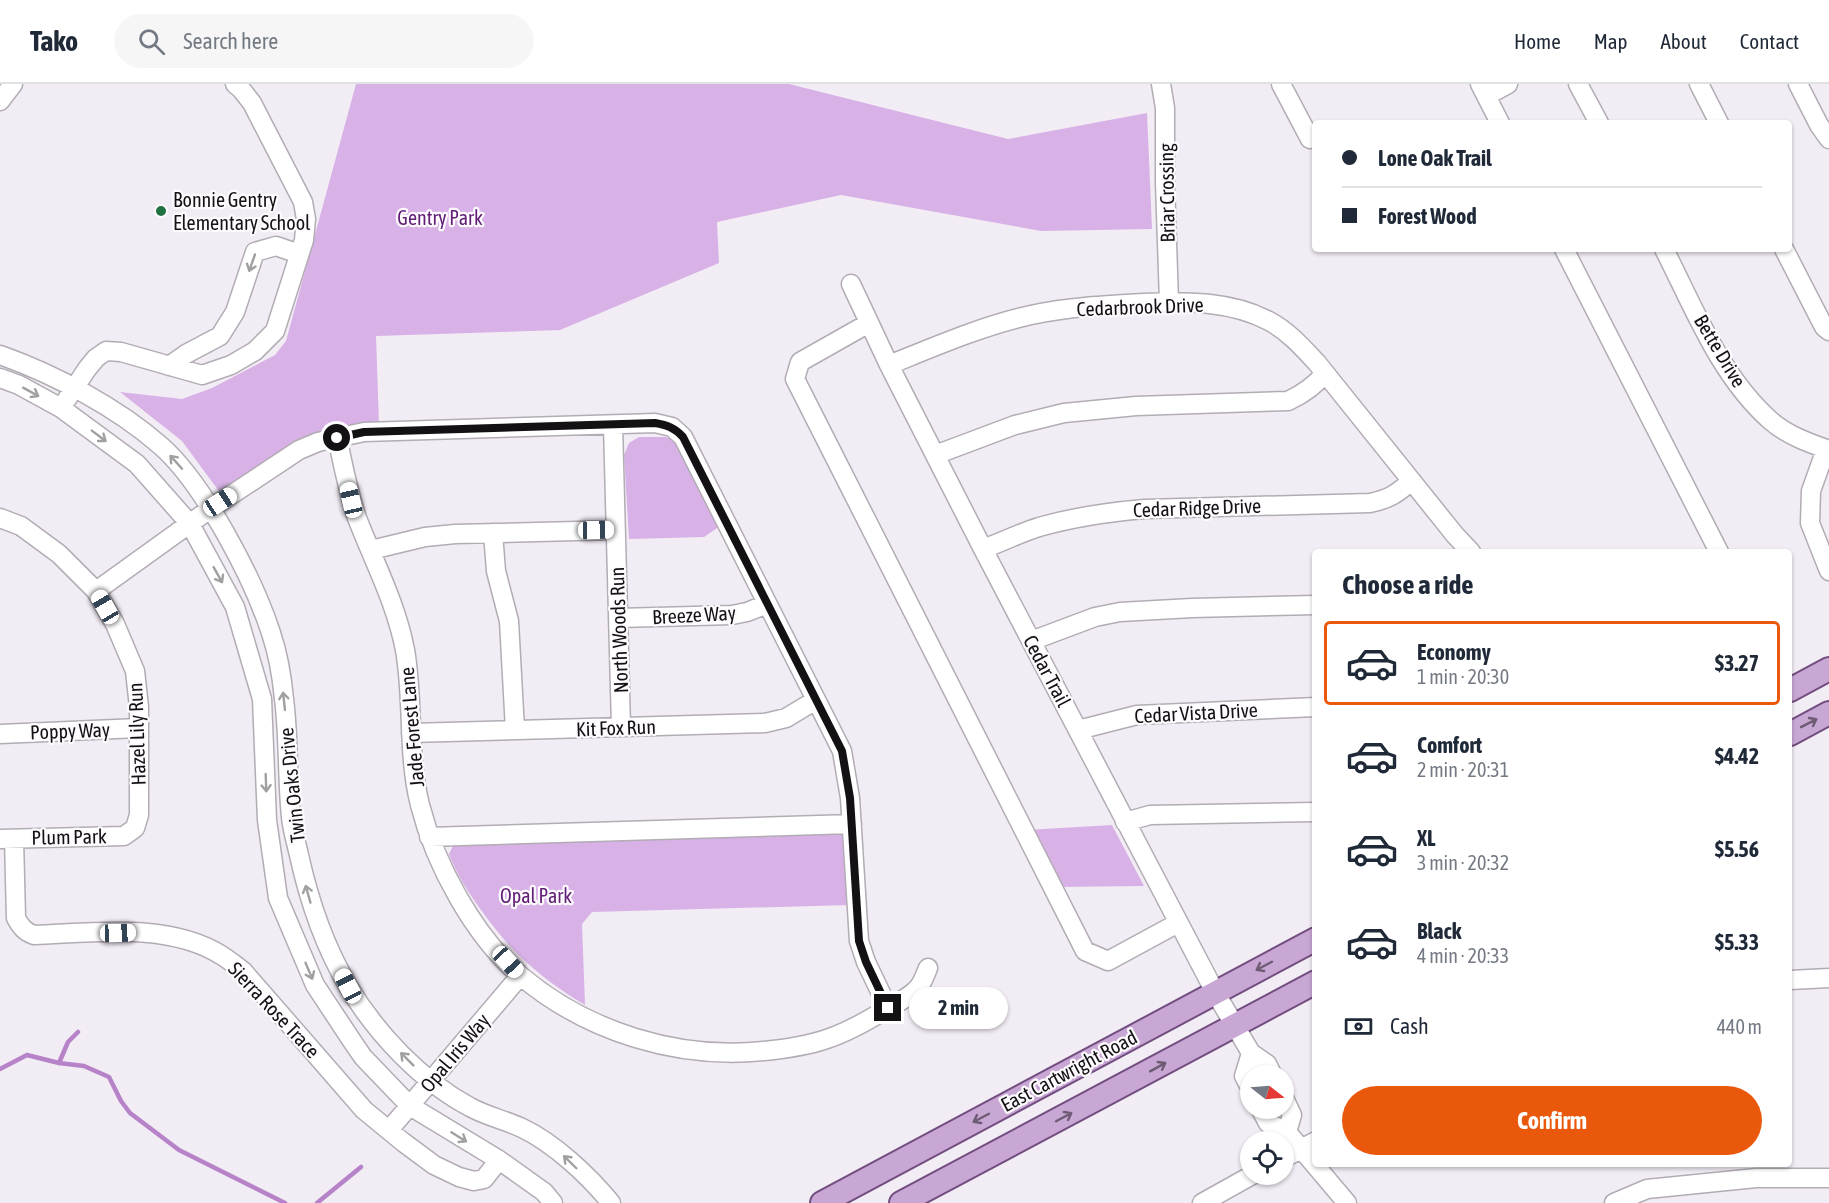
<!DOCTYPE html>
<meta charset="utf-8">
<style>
:root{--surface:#fff;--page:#f6f6f7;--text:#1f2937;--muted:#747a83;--line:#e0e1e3;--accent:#ea580c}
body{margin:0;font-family:"Asap Condensed",sans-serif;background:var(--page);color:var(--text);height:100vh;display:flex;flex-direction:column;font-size:22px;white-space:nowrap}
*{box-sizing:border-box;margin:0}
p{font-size:20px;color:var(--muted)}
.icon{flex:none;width:33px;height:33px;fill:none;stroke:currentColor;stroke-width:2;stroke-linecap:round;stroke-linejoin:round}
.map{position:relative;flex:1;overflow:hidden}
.side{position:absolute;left:1312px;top:465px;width:480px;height:618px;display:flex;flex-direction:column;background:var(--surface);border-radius:6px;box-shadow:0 2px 4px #0004}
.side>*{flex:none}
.banner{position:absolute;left:1312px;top:36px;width:480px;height:132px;border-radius:6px;box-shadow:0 2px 4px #0004;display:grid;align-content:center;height:132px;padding:0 30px;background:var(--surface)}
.needle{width:39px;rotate:107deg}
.fabs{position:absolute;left:1240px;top:981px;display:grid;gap:12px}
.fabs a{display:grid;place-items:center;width:54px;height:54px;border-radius:50%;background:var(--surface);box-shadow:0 2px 4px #0004;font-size:30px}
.end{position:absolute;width:27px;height:27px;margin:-14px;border:8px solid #131114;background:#fff;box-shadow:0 0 0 3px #fff}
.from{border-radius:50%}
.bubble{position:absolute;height:42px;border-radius:21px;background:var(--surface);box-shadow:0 2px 4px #0004;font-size:20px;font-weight:700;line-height:42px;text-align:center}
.car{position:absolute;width:18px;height:36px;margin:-18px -9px;border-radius:8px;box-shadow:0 0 4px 2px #0007;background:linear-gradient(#fff 24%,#345 0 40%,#fff 0 76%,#345 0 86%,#fff 0)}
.banner b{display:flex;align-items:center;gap:21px;height:57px;font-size:22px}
.banner b+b{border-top:2px solid var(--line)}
.banner i{width:15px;height:15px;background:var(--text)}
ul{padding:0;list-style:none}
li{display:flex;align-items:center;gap:18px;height:84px;margin:0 12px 9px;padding:0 18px;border:3px solid transparent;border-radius:6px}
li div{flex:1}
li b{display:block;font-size:22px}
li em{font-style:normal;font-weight:700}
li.active{border-color:var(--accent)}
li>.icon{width:54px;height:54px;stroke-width:1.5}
h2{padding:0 30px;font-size:27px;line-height:72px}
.pay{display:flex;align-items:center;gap:15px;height:66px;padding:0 30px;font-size:22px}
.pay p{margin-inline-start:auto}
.primary-button{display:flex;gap:12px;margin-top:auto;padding:12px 30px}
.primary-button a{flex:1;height:69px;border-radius:36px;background:var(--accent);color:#fff;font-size:24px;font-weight:700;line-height:69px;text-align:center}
header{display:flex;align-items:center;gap:36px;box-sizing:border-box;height:84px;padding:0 30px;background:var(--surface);border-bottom:2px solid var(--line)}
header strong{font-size:28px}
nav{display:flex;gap:33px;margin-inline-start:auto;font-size:21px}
.search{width:420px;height:54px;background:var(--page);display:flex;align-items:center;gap:15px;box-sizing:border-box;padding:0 21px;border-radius:33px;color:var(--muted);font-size:22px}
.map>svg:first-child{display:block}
.green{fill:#d8b1e6}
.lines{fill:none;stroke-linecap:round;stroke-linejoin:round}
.stream{stroke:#b682c8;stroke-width:4.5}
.minor-casing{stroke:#b2acb4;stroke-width:21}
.major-casing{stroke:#724d7f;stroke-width:26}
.minor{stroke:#fff;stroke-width:18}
.major{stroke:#c9a7d5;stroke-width:22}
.oneway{stroke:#a1a0a1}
.oneway2{stroke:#6e5c74}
.route{stroke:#131114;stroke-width:8}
.poi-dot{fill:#207141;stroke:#fefbff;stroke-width:2}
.labels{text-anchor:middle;stroke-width:4.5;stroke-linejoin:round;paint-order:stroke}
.street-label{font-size:20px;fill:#131114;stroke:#fefbff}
.poi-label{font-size:20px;fill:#131114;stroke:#fefbff;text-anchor:start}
.park-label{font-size:20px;fill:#612075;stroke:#fefbff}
</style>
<header>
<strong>Tako</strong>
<div class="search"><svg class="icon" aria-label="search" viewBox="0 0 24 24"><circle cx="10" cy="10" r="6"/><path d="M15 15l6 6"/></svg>Search here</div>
<nav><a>Home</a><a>Map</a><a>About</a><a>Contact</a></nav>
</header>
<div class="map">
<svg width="1829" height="1119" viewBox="0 0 1829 1119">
<rect width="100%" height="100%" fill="#f2ecf5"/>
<path class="green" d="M356,0H789L1008,55L1147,29L1152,145L1041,147L841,111L717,138L719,179L560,246L376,252L379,341L221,410L182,357L120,308L182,315L212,304L275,271L286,257Z
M639,353H666L674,356L720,442L704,453L629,455L624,371L629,359Z
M1112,741L1144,802L1055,803L1026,746Z
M846,747L850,821L592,828L582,840L585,921C540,894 511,868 481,826C468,808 457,791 449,770L454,760Z"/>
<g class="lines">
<path class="stream" d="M59,979L68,958L78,948
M0,985L27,971L59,979L84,982L109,993L121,1017L130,1029L179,1066L285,1119
M317,1119L361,1083"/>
<defs>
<path id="minor" d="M1161,0L1165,24V99L1169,218
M1281,0L1310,55
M1480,0L1500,39
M1578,0L1599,39
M1699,0L1719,39
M1798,0L1819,41L1829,55
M1486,12L1508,0
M0,17L13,0
M1564,165L1719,468
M1664,165C1694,224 1720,292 1771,337C1787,351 1809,359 1829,366
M1784,165L1824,243L1829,247
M851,200L889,281L983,465L1215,908L1251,969L1267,980L1273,992
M869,239L800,278L795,295L1085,867L1108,877L1178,839
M0,271C54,290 118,324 161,362C204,400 253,494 271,549C278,570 282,593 284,615C289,654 287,694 291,733C292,745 296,758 299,771C309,817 324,861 348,902C376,949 421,997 470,1023C486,1032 505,1036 522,1044C554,1059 589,1092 611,1119
M889,281C936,262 982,242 1031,231C1068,223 1106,221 1144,219C1186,217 1231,217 1269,237C1288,247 1303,264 1317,279L1455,451L1471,468
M169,282L186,270L220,252L235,228L255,168L276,162L299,170
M0,294L19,301L61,324L137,380L190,440L235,523L262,615L267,736L278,814L315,901L354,960L363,973L410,1022L499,1076L544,1108L553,1119
M67,315L87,285L96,274L106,267L121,268L202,291L231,281L255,267L275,247L304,156L306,135L303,118L252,19L241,5L235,0
M613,341L621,643
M337,353C343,380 348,408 357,434C374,478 396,519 405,566C414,617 407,670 420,721C435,780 474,853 522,893C588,948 678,976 764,967C816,962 841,953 885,926C895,920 908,914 916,906C922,901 925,891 928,884
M1826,365L1811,407L1810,439L1829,487
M935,371L1015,341L1064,329L1136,322L1288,317C1303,310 1315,302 1325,289
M0,434L21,442L59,470L96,507L115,540L135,587L139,623V731L135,744L124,752L0,755
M493,449L496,487L509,537L515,646
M983,465C1002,458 1020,449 1039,443C1074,433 1109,428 1145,425L1370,419C1389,415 1397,410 1411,397
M371,466L425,453L455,450L616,446
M96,507L210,425L299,366L318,358L364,348L655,339L672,343L683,353L842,667L850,714L859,857L866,878L888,924
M618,534L732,531L747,528L767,520
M1031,557L1095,533L1120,528L1192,524L1316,521
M1078,646L1137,631L1316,623
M411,649L765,639L786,634L816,616
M0,650L139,644
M1125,738L1150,731L1316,728
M429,753L852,740
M14,755L16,834C21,843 25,848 34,851C93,849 168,838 221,871C228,875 236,882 243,887L364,1026L403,1058L434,1081L459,1093L474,1097L484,1095L499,1076
M1790,896L1829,894
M1251,1005L1244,992L1251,969
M1284,1014L1292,1031L1287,1048
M1260,1024L1268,1039L1287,1048L1347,1119
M389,1046L520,892
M1284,1074L1316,1057
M1202,1119L1254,1090
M1614,1119L1647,1105L1756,1094H1829"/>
<path id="major" d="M1790,606L1829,585
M1790,650L1829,629
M822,1119L1316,855
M901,1119L1316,898"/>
</defs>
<use href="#minor" class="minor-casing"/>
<use href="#major" class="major-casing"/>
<use href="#minor" class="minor"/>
<use href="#major" class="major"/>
</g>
<defs><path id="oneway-shaft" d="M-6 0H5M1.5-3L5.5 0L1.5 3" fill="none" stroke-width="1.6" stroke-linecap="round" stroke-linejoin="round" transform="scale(1.5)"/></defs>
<g class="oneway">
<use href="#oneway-shaft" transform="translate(252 179) rotate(109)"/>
<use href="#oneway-shaft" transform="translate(31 308) rotate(29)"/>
<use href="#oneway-shaft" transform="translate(99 352) rotate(37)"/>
<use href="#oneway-shaft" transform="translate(176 378) rotate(-132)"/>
<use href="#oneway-shaft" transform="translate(218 491) rotate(61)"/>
<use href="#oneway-shaft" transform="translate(284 617) rotate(-96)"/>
<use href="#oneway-shaft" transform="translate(266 699) rotate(88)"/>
<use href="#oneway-shaft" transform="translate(308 810) rotate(-106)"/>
<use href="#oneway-shaft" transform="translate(309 887) rotate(67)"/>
<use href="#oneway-shaft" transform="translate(407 975) rotate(-135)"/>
<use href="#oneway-shaft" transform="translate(459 1053) rotate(32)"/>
<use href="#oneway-shaft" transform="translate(570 1078) rotate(-136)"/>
</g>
<g class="oneway2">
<use href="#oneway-shaft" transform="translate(1809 639) rotate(-27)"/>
<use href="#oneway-shaft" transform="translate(1264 882) rotate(152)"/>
<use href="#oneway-shaft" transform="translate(1158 983) rotate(-29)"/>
<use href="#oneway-shaft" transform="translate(1064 1033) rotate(-28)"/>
<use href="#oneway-shaft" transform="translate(981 1034) rotate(152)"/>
</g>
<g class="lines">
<path class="route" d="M337,354L364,348L655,339C667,341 675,344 683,353L842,667L850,714L859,857L866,878L888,924"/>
</g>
<circle class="poi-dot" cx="161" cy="127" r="6"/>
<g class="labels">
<g class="street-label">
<text transform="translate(1167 109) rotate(-91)" y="7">Briar Crossing</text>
<text transform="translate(1140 223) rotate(-2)" y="7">Cedarbrook Drive</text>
<text transform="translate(1720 267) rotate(59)" y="7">Bette Drive</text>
<text transform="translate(1197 424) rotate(-2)" y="7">Cedar Ridge Drive</text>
<text transform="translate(694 531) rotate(-3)" y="7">Breeze Way</text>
<text transform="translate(619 546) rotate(-92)" y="7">North Woods Run</text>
<text transform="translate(1047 587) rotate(62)" y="7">Cedar Trail</text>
<text transform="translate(1196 629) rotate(-3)" y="7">Cedar Vista Drive</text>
<text transform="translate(412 643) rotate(-95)" y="7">Jade Forest Lane</text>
<text transform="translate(616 644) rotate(-2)" y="7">Kit Fox Run</text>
<text transform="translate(70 647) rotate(-2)" y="7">Poppy Way</text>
<text transform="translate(137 650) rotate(-92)" y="7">Hazel Lily Run</text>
<text transform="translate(292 701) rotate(-96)" y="7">Twin Oaks Drive</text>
<text transform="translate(69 753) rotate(-1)" y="7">Plum Park</text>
<text transform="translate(274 926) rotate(47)" y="7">Sierra Rose Trace</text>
<text transform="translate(455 969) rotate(-50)" y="7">Opal Iris Way</text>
<text transform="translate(1069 987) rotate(-28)" y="7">East Cartwright Road</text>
</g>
<g class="poi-label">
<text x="173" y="123">Bonnie Gentry<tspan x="173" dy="23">Elementary School</tspan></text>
</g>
<g class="park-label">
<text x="440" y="141">Gentry Park</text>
<text x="536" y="819">Opal Park</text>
</g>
</g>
</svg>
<div class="fabs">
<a><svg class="needle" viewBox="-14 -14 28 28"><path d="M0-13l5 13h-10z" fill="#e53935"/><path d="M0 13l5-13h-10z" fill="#747a83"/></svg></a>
<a><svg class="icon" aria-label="locate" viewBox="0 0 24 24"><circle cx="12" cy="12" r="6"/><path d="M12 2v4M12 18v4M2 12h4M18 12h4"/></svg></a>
</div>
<i class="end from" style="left:337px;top:354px"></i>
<i class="end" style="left:888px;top:924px"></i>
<div class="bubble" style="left:909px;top:903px;width:99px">2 min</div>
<i class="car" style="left:351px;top:416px;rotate:347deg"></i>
<i class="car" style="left:220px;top:418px;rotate:57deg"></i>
<i class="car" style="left:596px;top:446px;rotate:89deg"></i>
<i class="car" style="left:105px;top:523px;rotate:330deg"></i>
<i class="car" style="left:118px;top:849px;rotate:88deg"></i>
<i class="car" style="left:508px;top:878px;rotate:137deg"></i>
<i class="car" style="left:348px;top:902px;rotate:333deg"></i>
<div class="banner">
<b><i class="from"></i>Lone Oak Trail</b>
<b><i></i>Forest Wood</b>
</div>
<section class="side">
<h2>Choose a ride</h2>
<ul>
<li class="active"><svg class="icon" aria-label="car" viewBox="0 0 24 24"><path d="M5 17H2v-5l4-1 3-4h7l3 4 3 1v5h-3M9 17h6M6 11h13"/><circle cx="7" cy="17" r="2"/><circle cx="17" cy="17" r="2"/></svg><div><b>Economy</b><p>1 min · 20:30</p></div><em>$3.27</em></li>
<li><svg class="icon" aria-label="car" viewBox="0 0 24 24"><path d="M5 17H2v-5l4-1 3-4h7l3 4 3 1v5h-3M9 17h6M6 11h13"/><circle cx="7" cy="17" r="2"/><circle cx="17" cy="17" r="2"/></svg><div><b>Comfort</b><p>2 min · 20:31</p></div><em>$4.42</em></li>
<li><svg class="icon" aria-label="car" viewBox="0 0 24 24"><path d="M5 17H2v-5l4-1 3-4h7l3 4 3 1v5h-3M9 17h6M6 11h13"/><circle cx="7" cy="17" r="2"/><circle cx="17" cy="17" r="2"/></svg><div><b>XL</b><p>3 min · 20:32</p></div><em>$5.56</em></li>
<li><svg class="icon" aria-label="car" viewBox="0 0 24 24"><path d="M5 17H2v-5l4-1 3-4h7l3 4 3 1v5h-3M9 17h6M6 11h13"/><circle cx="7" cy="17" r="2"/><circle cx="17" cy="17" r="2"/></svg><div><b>Black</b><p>4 min · 20:33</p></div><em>$5.33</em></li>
</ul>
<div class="pay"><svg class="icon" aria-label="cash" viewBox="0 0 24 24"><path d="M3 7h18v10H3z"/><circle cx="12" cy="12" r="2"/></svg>Cash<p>440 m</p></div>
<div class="primary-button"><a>Confirm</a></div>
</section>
</div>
